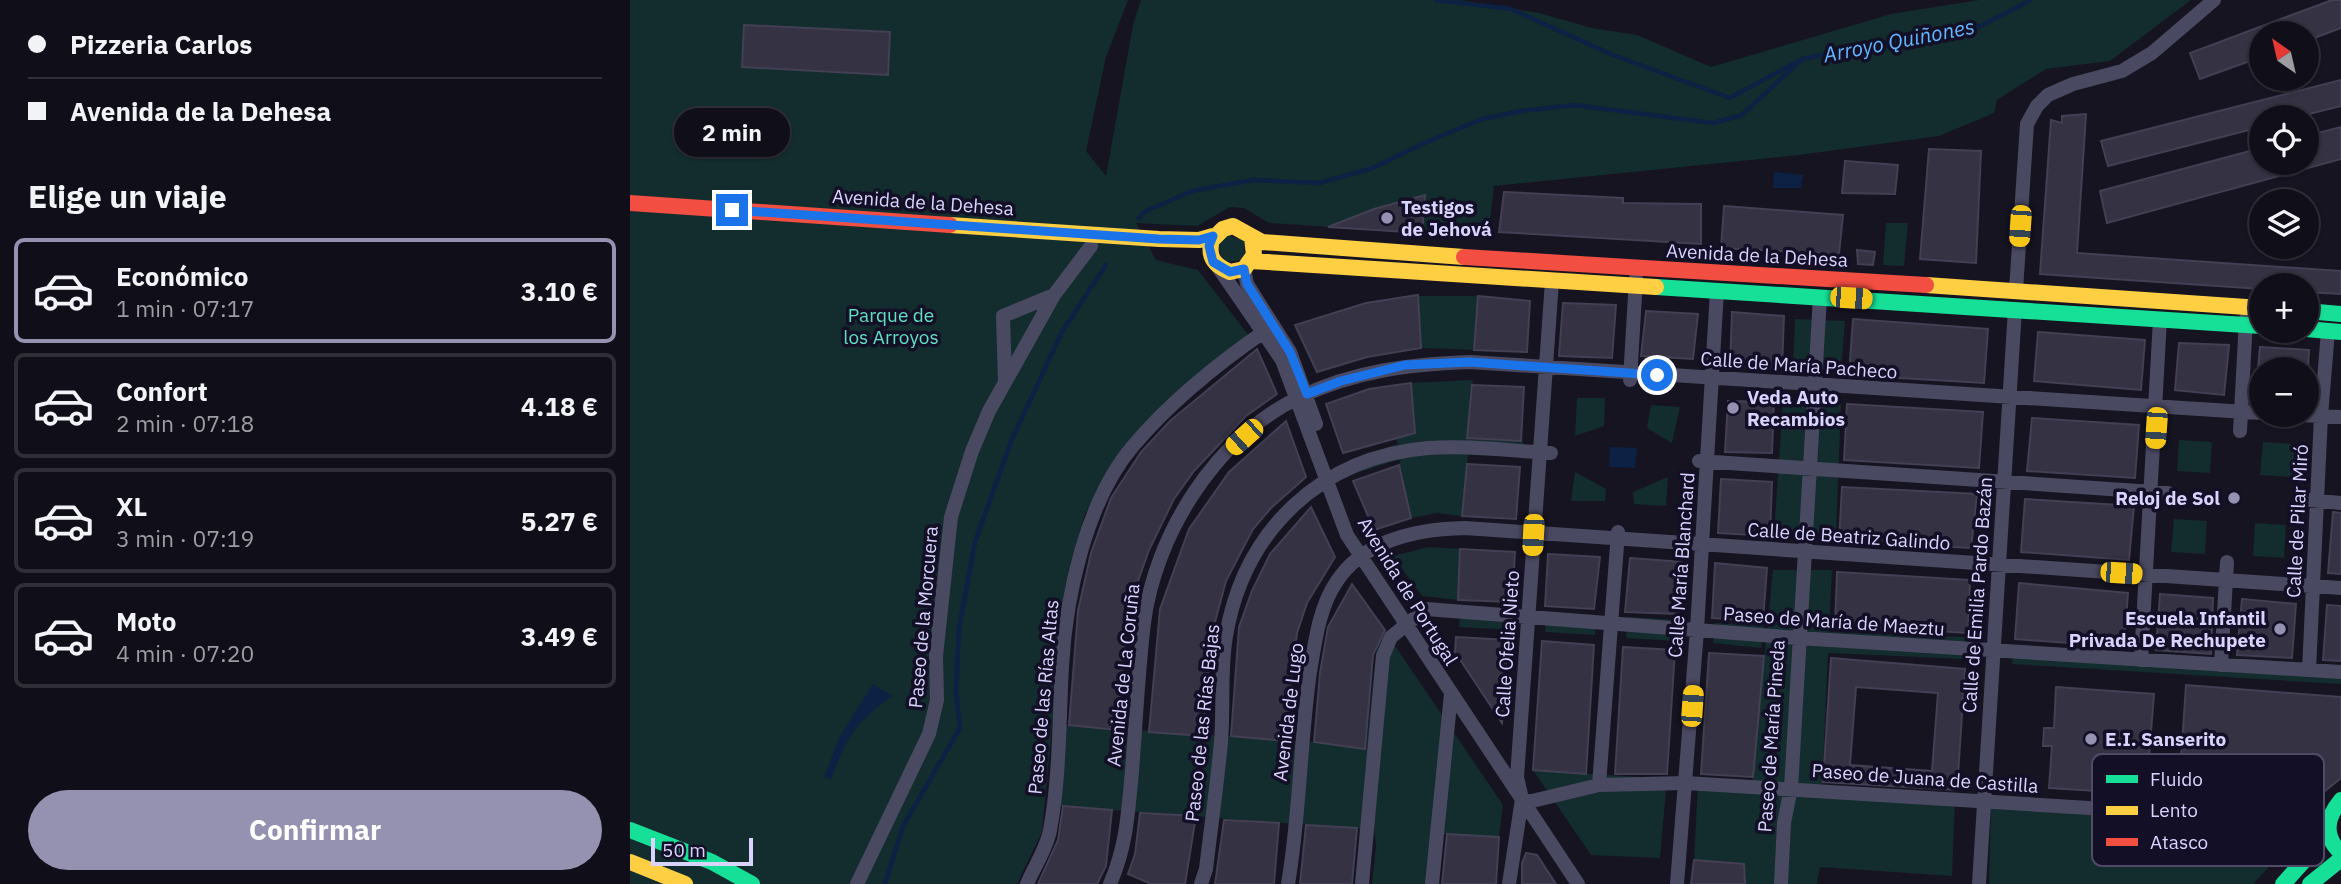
<!DOCTYPE html>
<html lang="es">
<meta charset="utf-8">
<style>
:root{--surface:#100f19;--page:#1e1d26;--text:#f1f3f6;--muted:#9c9ca2;--line:#302f38;--accent:#9591b1}
body{margin:0;font-family:"IBM Plex Sans",sans-serif;background:var(--page);color:var(--text);height:100vh;display:flex;flex-direction:column;font-size:26px;white-space:nowrap}
*{box-sizing:border-box;margin:0}
p{font-size:23px;color:var(--muted)}
.icon{flex:none;width:38px;height:38px;fill:none;stroke:currentColor;stroke-width:2;stroke-linecap:round;stroke-linejoin:round}
.map{position:relative;flex:1;overflow:hidden}
.drawer{display:flex;flex-direction:column;background:var(--surface);width:630px}
.drawer>*{flex:none}
.top-card{display:grid;align-content:center;height:154px;padding:0 28px;background:var(--surface)}
.needle{width:46px;rotate:326deg}
.controls{position:absolute;left:1619px;top:21px;display:grid;gap:14px}
.controls a{display:grid;place-items:center;width:70px;height:70px;border-radius:50%;background:var(--surface);box-shadow:0 2px 5px #0004,0 0 0 2px var(--line);font-size:35px}
.scale{position:absolute;left:21px;bottom:18px;width:102px;box-sizing:border-box;padding-left:7px;border:4px solid #d9d4ff;border-top:0;font-size:19px;line-height:24px;white-space:nowrap;color:#d9d4ff;-webkit-text-stroke:5px #130f26;paint-order:stroke}
.end{position:absolute;width:32px;height:32px;margin:-16px;border:9px solid #1a73e8;background:#fff;box-shadow:0 0 0 4px #fff}
.from{border-radius:50%}
.bubble{position:absolute;height:49px;border-radius:24px;background:var(--surface);box-shadow:0 2px 5px #0004,0 0 0 2px var(--line);font-size:23px;font-weight:800;line-height:49px;text-align:center}
.car{position:absolute;width:21px;height:42px;margin:-21px -10px;border-radius:9px;box-shadow:0 0 5px 2px #0007;background:linear-gradient(#f5c518 24%,#345 0 40%,#f5c518 0 76%,#345 0 86%,#f5c518 0)}
.top-card b{display:flex;align-items:center;gap:24px;height:66px;font-size:26px}
.top-card b+b{border-top:2px solid var(--line)}
.top-card i{width:18px;height:18px;background:var(--text)}
ul{padding:0;list-style:none}
li{display:flex;align-items:center;gap:21px;height:105px;margin:0 14px 10px;padding:0 14px;border:4px solid var(--line);border-radius:10px}
li div{flex:1}
li b{display:block;font-size:26px}
li em{font-style:normal;font-weight:800}
li.active{border-color:var(--accent)}
li>.icon{width:63px;height:63px;stroke-width:1.5}
h2{padding:0 28px;font-size:32px;line-height:84px}
.primary-button{display:flex;gap:14px;margin-top:auto;padding:14px 28px}
.primary-button a{flex:1;height:80px;border-radius:42px;background:var(--accent);color:#fff;font-size:28px;font-weight:800;line-height:80px;text-align:center}
main{display:flex;flex:1;min-height:0}
.map>svg:first-child{display:block}
.green{fill:#132c2d}
.water{fill:#0d2144}
.lines{fill:none;stroke-linecap:round;stroke-linejoin:round}
.stream{stroke:#0d2144;stroke-width:4.5}
.building{fill:#343243;stroke:#433f54;stroke-width:2;fill-rule:evenodd}
.street{stroke:#4a4962;stroke-width:14}
.fast{stroke:#16e098;stroke-width:16}
.slow{stroke:#ffcf43;stroke-width:16}
.jam{stroke:#f24e42;stroke-width:16}
.route{stroke:#1a73e8;stroke-width:9}
.poi-dot{fill:#9591b1;stroke:#130f26;stroke-width:2.5}
.labels{text-anchor:middle;stroke-width:7;stroke-linejoin:round;paint-order:stroke}
.street-label{font-size:19px;fill:#d9d4ff;stroke:#130f26}
.poi-label{font-size:19px;font-weight:bold;fill:#d9d4ff;stroke:#130f26;text-anchor:start}
.park-label{font-size:19px;fill:#5fe0c0;stroke:#130f26}
.water-label{font-size:21px;font-style:italic;fill:#62b6ff;stroke:#130f26}
.key{fill:#130f26;stroke:#4e4a67;stroke-width:2}
.key-label{font-size:19px;fill:#d9d4ff}
</style>
<main>
<section class="drawer">
<div class="top-card">
<b><i class="from"></i>Pizzeria Carlos</b>
<b><i></i>Avenida de la Dehesa</b>
</div>
<h2>Elige un viaje</h2>
<ul>
<li class="active"><svg class="icon" aria-label="car" viewBox="0 0 24 24"><path d="M5 17H2v-5l4-1 3-4h7l3 4 3 1v5h-3M9 17h6M6 11h13"/><circle cx="7" cy="17" r="2"/><circle cx="17" cy="17" r="2"/></svg><div><b>Económico</b><p>1 min · 07:17</p></div><em>3.10 €</em></li>
<li><svg class="icon" aria-label="car" viewBox="0 0 24 24"><path d="M5 17H2v-5l4-1 3-4h7l3 4 3 1v5h-3M9 17h6M6 11h13"/><circle cx="7" cy="17" r="2"/><circle cx="17" cy="17" r="2"/></svg><div><b>Confort</b><p>2 min · 07:18</p></div><em>4.18 €</em></li>
<li><svg class="icon" aria-label="car" viewBox="0 0 24 24"><path d="M5 17H2v-5l4-1 3-4h7l3 4 3 1v5h-3M9 17h6M6 11h13"/><circle cx="7" cy="17" r="2"/><circle cx="17" cy="17" r="2"/></svg><div><b>XL</b><p>3 min · 07:19</p></div><em>5.27 €</em></li>
<li><svg class="icon" aria-label="car" viewBox="0 0 24 24"><path d="M5 17H2v-5l4-1 3-4h7l3 4 3 1v5h-3M9 17h6M6 11h13"/><circle cx="7" cy="17" r="2"/><circle cx="17" cy="17" r="2"/></svg><div><b>Moto</b><p>4 min · 07:20</p></div><em>3.49 €</em></li>
</ul>
<div class="primary-button"><a>Confirmar</a></div>
</section>
<div class="map">
<svg width="1711" height="884" viewBox="0 0 1711 884">
<rect width="100%" height="100%" fill="#161421"/>
<path class="green" d="M0,0H498L476,57L456,151L476,176L503,25L511,0H830L909,13L962,28L1007,35L1081,67L1261,14L1349,0H1561L1480,61L1416,69L1367,100L1364,113L1309,136L1169,155L864,186L858,237L639,223L614,208L600,207L567,226L506,223L526,260L568,270L620,337L489,454L455,514L436,581L412,832L387,884H0Z
M1256,223H1278L1274,266L1253,265Z
M596,235L615,240L614,260L594,262L587,246Z
M788,296H848L844,350L791,348Z
M1165,319L1215,321L1211,370L1163,367Z
M843,380L838,438L893,442L894,457L838,455L832,516L807,513L781,518L769,465L771,459L723,474L719,460L768,444L766,437L785,433L781,383Z
M947,398H975L974,426L945,436Z
M1153,402L1211,404L1206,534L1144,532Z
M1021,405L1050,407L1042,443L1017,428Z
M1549,440L1582,442L1580,473L1547,471Z
M1633,442L1665,444L1662,477L1630,475Z
M945,472L976,489L975,501H941Z
M1038,477L1036,506L1004,504L1003,492Z
M1544,519L1577,521L1575,554L1541,552Z
M1625,523L1656,525L1654,558L1623,556Z
M799,547L830,549L828,600L792,596L763,556Z
M1143,570H1202L1199,632L1336,637L1334,659L1198,653L1192,790L1325,800L1322,876L1190,867L1187,884H1115L1114,864L1064,860L1068,783L1122,785Z
M831,605L883,609L881,630L829,627Z
M916,612L966,615L965,635L915,632Z
M998,617L1051,620L1048,641L996,638Z
M1085,623L1134,625L1131,648L1083,643Z
M755,631L873,805L869,837L813,834L799,884H742L746,845L744,830L428,806L434,725L684,742L736,749L747,644Z
M1383,645L1711,665V684L1382,664Z
M903,770L1037,779L1030,858L961,855Z
M1361,806L1670,834L1623,884H1359Z"/>
<path class="water" d="M1144,172L1173,175L1171,188H1143Z
M980,447L1007,448L1005,468L979,467Z
M243,684L262,696C225,723 217,737 201,779L194,777L210,736Z"/>
<g class="lines">
<path class="stream" d="M806,0L881,9L983,55L1100,98L1172,59L1302,34L1341,31L1401,0
M509,218L514,212L562,191L623,180L689,183L743,168L792,144L852,119L892,111L944,105L1083,123L1112,115L1172,59
M255,884L273,826L330,728L326,692L329,628L345,542L382,439L432,332L476,265"/>
</g>
<path class="building" d="M1702,0H1711V28L1676,41V33H1631V57L1570,79L1560,53Z
M114,25L260,32L258,75L112,67Z
M1711,80V106L1667,117H1631V127L1478,166L1471,141Z
M1456,114L1447,253L1711,271V294L1676,292V285H1631V289L1410,274L1421,120L1432,123V116Z
M1711,127V159L1477,223L1470,191L1631,148V163H1676V136Z
M1299,149L1351,151L1346,263L1290,259Z
M1215,161L1268,165L1265,194L1212,193Z
M874,192L993,198V203L1071,204V244L869,232Z
M795,195L792,233L698,227L744,209Z
M1094,206L1213,215L1209,254L1091,248Z
M1227,250L1245,252L1243,265L1228,264Z
M788,295L791,348L737,357L687,372L665,325L736,303Z
M848,296L900,301L897,352L844,350Z
M933,303L986,305L982,358L929,356Z
M1016,311L1068,314L1063,359L1011,356Z
M1102,312L1154,316L1152,368L1100,366Z
M1223,319L1358,329L1354,383L1219,375Z
M1408,332L1515,340L1511,390L1404,381Z
M1549,343L1599,345L1594,395L1545,390Z
M1630,347L1679,350L1678,369H1628Z
M627,349L647,394L616,416L564,471L544,499L519,550L507,584L496,633L487,730L439,725L448,611L461,553L481,498L511,452L540,421Z
M781,383L785,433L713,453L696,404L739,389Z
M842,385L894,387L891,441L837,438Z
M1098,401L1144,402L1142,453L1095,452Z
M1217,404L1353,412L1349,468L1214,460Z
M1402,418L1509,425L1505,478L1397,471Z
M656,421L676,477L641,508L623,529L596,581L581,637L573,736L519,732L530,609L559,529L599,472Z
M837,464L890,467L886,519L832,516Z
M769,465L781,518L744,530L723,481Z
M1091,479L1142,482L1140,536L1088,533Z
M1212,487L1347,494L1341,548L1209,541Z
M1395,499L1504,506L1499,560L1391,552Z
M681,507L705,557L677,603L667,633L655,741L601,736L609,627L622,591L640,554Z
M1703,512L1711,513V574L1698,573Z
M830,549L885,552L882,602L828,600Z
M918,554L970,557L964,609L915,606Z
M1000,558L1052,562L1048,614L995,612Z
M1085,563L1137,568L1133,621L1082,618Z
M1207,572L1340,580L1338,633L1205,625Z
M1389,583L1498,593L1494,647L1385,639Z
M722,584L755,630L743,655L735,749L684,742L690,673L698,627Z
M1530,594L1583,598L1581,654L1526,650Z
M1612,599L1666,604L1662,658L1607,655Z
M1697,605L1711,606V661L1693,660Z
M826,637L878,640L872,723L825,652Z
M912,641L964,645L956,774L903,770Z
M993,647L1045,650L1037,774H985Z
M1079,653L1134,656L1123,777L1071,774Z
M1201,658L1335,669L1327,790L1193,782ZM1226,687L1308,693L1302,771L1220,765Z
M1556,685L1711,697V778L1695,791L1678,816L1548,804Z
M1426,687L1524,694L1516,794L1419,788L1422,746H1413L1414,728H1424Z
M433,806L482,810L476,866L467,884H408L428,840Z
M510,813L566,816L555,884H521L498,874L505,854Z
M594,820L649,823L644,884H585Z
M676,825L727,828L722,884H670Z
M817,834L869,837L866,884H812Z
M896,853L907,855L926,884H892V863Z
M1064,860L1114,864L1115,884H1061Z"/>
<g class="lines">
<path class="street" d="M588,267L652,360L717,535L948,884
M614,269L617,284L660,352L686,424
M1386,290L1397,124L1407,106L1418,95L1443,84L1492,71L1522,53L1584,0
M1000,380L1006,278
M375,382L373,316L424,295
M1671,415L1711,417
M1610,431L1616,319
M1069,461L1538,493
M1670,499L1711,503
M1511,660L1530,319
M1591,665L1597,562
M1679,670L1691,416L1698,331
M969,785L988,532
M892,799L902,801L969,785L1056,783L1572,815L1696,829
M227,884L299,734L307,700L306,656L321,517L342,451L359,411L424,295L461,246
M397,884C404,867 417,848 420,830C430,777 429,720 432,666C436,596 456,501 503,446C541,401 587,364 635,331
M480,884C497,845 498,812 502,771C506,722 508,672 514,623C525,534 587,436 670,397C724,371 781,364 840,362L1631,413
M571,884L576,869C581,827 587,785 591,742C594,707 590,670 596,636C614,530 691,457 798,448C839,445 880,451 921,453
M658,884C670,814 670,742 680,672C685,642 689,607 707,581C735,539 788,529 835,528L1711,588
M732,884L753,656L761,637L796,609L1168,638L1711,672
M802,884L821,694
M879,884L892,799L887,777L922,281
M1047,884L1067,630L1087,290
M1151,884L1154,823L1161,788L1190,297
M1349,884L1385,309"/>
<path class="fast" d="M1026,287L1631,326
M1676,311L1711,314
M1676,329L1711,332
M1711,800C1696,818 1693,836 1711,853
M0,830L82,862L122,884
M1653,884L1681,853L1696,829
M1680,884L1711,859"/>
<path class="slow" d="M320,225L529,239L569,240L583,236
M622,237L624,255L614,269L600,272C585,266 577,257 582,240L593,229L603,226L632,242L834,257
M621,261L1026,287
M1296,285L1631,308
M0,862L55,884"/>
<path class="jam" d="M0,203L320,225
M834,257L1296,285"/>
</g>
<g class="lines">
<path class="route" d="M102,210L529,239L569,240L583,236L579,246L583,262L600,272L614,269L617,284L660,352L677,394L711,381L775,365L840,362L1027,375"/>
</g>
<g class="poi-dot">
<circle cx="757" cy="218" r="7"/>
<circle cx="1103" cy="408" r="7"/>
<circle cx="1604" cy="498" r="7"/>
<circle cx="1650" cy="629" r="7"/>
<circle cx="1461" cy="739" r="7"/>
</g>
<g class="labels">
<g class="street-label">
<text transform="translate(293 202) rotate(4)" y="7">Avenida de la Dehesa</text>
<text transform="translate(1127 255) rotate(3)" y="7">Avenida de la Dehesa</text>
<text transform="translate(1169 365) rotate(4)" y="7">Calle de María Pacheco</text>
<text transform="translate(1667 521) rotate(-87)" y="7">Calle de Pilar Miró</text>
<text transform="translate(1219 536) rotate(4)" y="7">Calle de Beatriz Galindo</text>
<text transform="translate(1051 565) rotate(-86)" y="7">Calle María Blanchard</text>
<text transform="translate(778 591) rotate(58)" y="7">Avenida de Portugal</text>
<text transform="translate(1347 595) rotate(-86)" y="7">Calle de Emilia Pardo Bazán</text>
<text transform="translate(293 617) rotate(-85)" y="7">Paseo de la Morcuera</text>
<text transform="translate(1204 621) rotate(4)" y="7">Paseo de María de Maeztu</text>
<text transform="translate(877 644) rotate(-86)" y="7">Calle Ofelia Nieto</text>
<text transform="translate(493 675) rotate(-84)" y="7">Avenida de La Coruña</text>
<text transform="translate(413 697) rotate(-85)" y="7">Paseo de las Rías Altas</text>
<text transform="translate(658 712) rotate(-83)" y="7">Avenida de Lugo</text>
<text transform="translate(572 723) rotate(-84)" y="7">Paseo de las Rías Bajas</text>
<text transform="translate(1141 736) rotate(-86)" y="7">Paseo de María Pineda</text>
<text transform="translate(1295 778) rotate(4)" y="7">Paseo de Juana de Castilla</text>
</g>
<g class="poi-label">
<text x="771" y="214">Testigos<tspan x="771" dy="22">de Jehová</tspan></text>
<text x="1117" y="404">Veda Auto<tspan x="1117" dy="22">Recambios</tspan></text>
<text x="1590" y="505" text-anchor="end">Reloj de Sol</text>
<text x="1636" y="625" text-anchor="end">Escuela Infantil<tspan x="1636" dy="22">Privada De Rechupete</tspan></text>
<text x="1475" y="746">E.I. Sanserito</text>
</g>
<g class="park-label">
<text x="261" y="322">Parque de<tspan x="261" dy="22">los Arroyos</tspan></text>
</g>
<g class="water-label">
<text transform="translate(1269 41) rotate(-11)" y="7">Arroyo Quiñones</text>
</g>
</g>
<rect x="1462" y="754" width="232" height="112" rx="10" class="key"/>
<rect x="1476" y="775" width="32" height="8" fill="#16e098"/>
<rect x="1476" y="806" width="32" height="9" fill="#ffcf43"/>
<rect x="1476" y="838" width="32" height="8" fill="#f24e42"/>
<g class="key-label">
<text x="1520" y="786">Fluido</text>
<text x="1520" y="817">Lento</text>
<text x="1520" y="849">Atasco</text>
</g>
</svg>
<div class="controls">
<a><svg class="needle" viewBox="-14 -14 28 28"><path d="M0-13l5 13h-10z" fill="#e53935"/><path d="M0 13l5-13h-10z" fill="#9c9ca2"/></svg></a>
<a><svg class="icon" aria-label="locate" viewBox="0 0 24 24"><circle cx="12" cy="12" r="6"/><path d="M12 2v4M12 18v4M2 12h4M18 12h4"/></svg></a>
<a><svg class="icon" aria-label="layers" viewBox="0 0 24 24"><path d="M12 4l9 5-9 5-9-5zM3 14l9 5 9-5"/></svg></a>
<a>+</a>
<a>−</a>
</div>
<div class="scale">50 m</div>
<i class="end from" style="left:1027px;top:375px"></i>
<i class="end" style="left:102px;top:210px"></i>
<div class="bubble" style="left:44px;top:108px;width:116px">2 min</div>
<i class="car" style="left:1390px;top:226px;rotate:184deg"></i>
<i class="car" style="left:1221px;top:298px;rotate:94deg"></i>
<i class="car" style="left:1526px;top:428px;rotate:184deg"></i>
<i class="car" style="left:614px;top:437px;rotate:228deg"></i>
<i class="car" style="left:903px;top:535px;rotate:183deg"></i>
<i class="car" style="left:1491px;top:573px;rotate:94deg"></i>
<i class="car" style="left:1062px;top:706px;rotate:4deg"></i>
</div>
</main>
